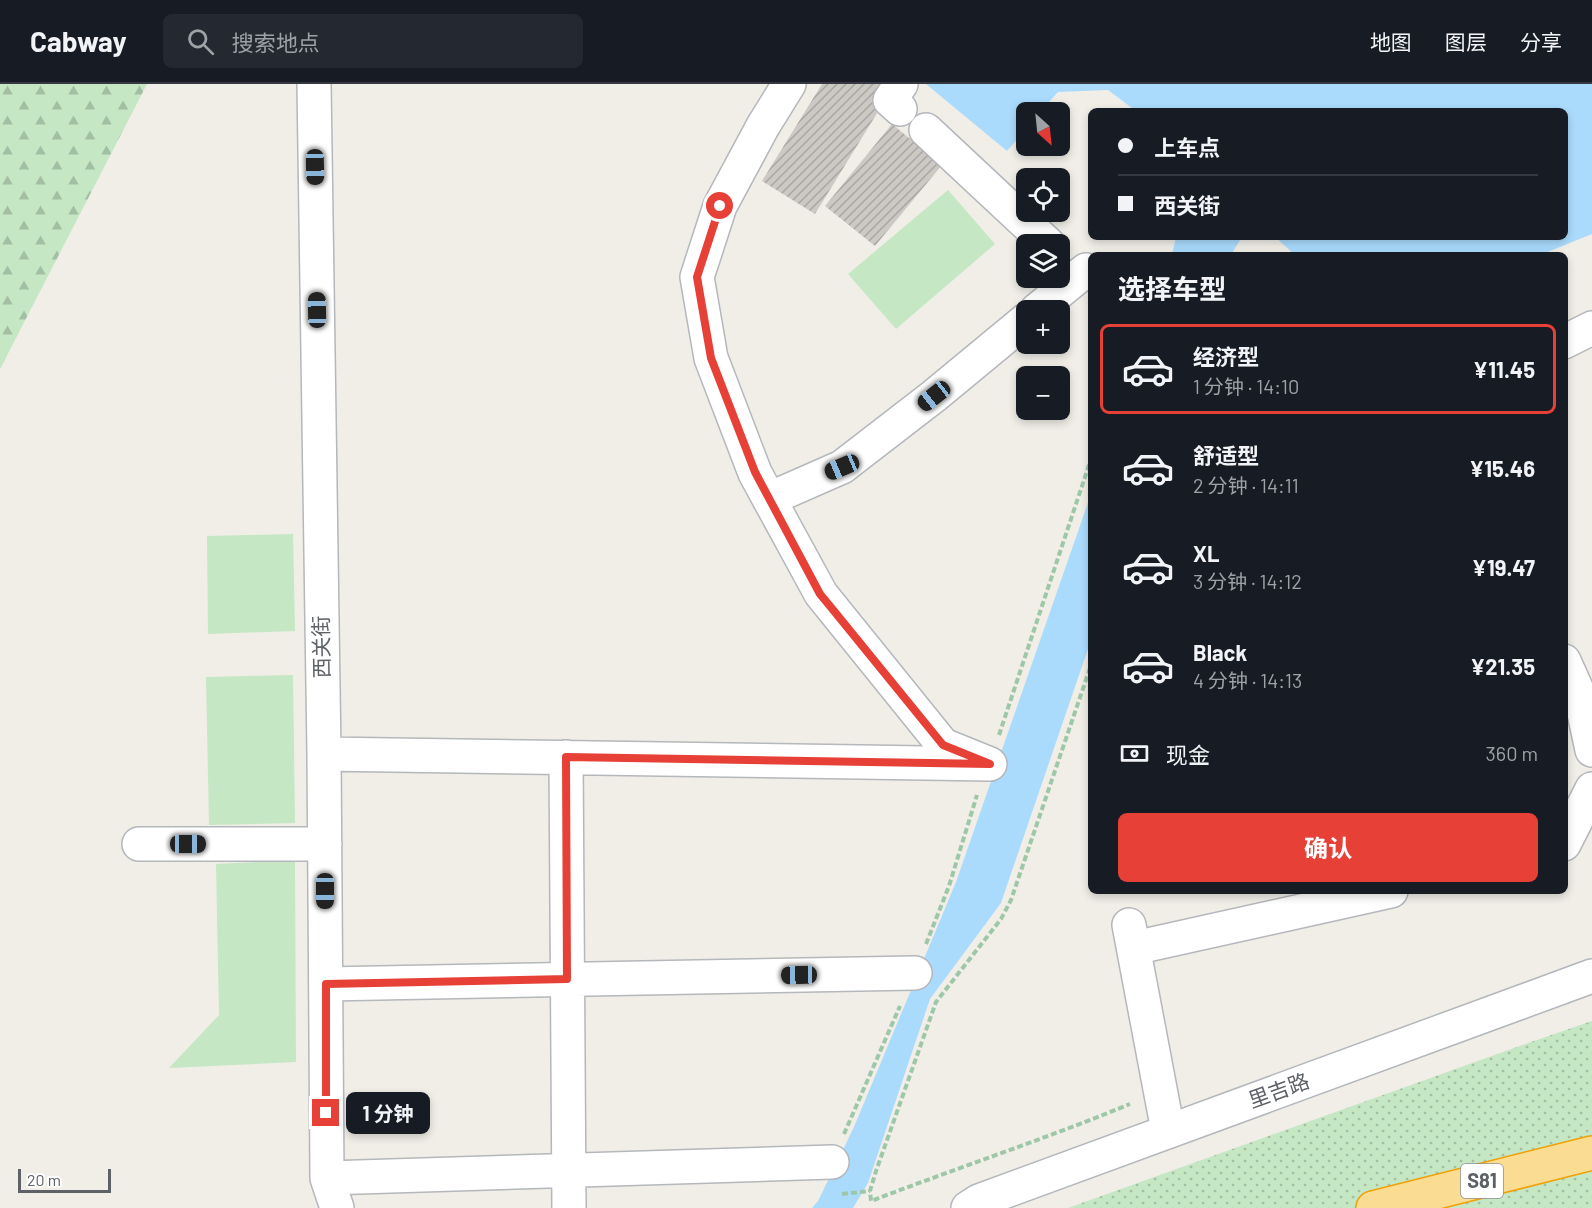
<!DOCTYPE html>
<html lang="zh">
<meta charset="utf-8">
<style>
:root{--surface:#171b24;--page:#242831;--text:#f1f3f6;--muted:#9ea1a6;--line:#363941;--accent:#e64037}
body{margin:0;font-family:Barlow,"Noto Sans SC",sans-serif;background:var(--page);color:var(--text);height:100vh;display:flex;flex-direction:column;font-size:22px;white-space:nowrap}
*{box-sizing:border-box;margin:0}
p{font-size:20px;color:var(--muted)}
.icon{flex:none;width:33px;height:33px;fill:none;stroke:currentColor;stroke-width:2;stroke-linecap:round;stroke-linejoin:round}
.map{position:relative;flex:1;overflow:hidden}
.side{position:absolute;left:1088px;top:168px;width:480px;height:642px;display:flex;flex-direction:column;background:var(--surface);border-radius:9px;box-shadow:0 3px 9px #0003}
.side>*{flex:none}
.banner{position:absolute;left:1088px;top:24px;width:480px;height:132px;border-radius:9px;box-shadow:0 3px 9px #0003;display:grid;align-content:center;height:132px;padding:0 30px;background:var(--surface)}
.needle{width:39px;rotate:153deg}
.controls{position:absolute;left:1016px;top:18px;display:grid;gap:12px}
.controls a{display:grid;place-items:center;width:54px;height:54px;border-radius:9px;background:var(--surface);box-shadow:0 3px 9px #0003;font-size:30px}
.scale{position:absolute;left:18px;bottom:15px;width:93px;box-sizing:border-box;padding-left:6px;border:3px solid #5e6267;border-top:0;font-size:16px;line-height:21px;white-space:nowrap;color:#5e6267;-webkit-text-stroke:4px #fff;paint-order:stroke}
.end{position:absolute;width:27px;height:27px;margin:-14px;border:8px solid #e64037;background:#fff;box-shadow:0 0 0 3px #fff}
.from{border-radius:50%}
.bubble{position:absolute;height:42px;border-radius:9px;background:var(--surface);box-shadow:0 3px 9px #0003;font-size:20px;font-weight:700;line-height:42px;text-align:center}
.car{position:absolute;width:18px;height:36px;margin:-18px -9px;border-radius:8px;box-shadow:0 0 4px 2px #0007;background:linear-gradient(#222 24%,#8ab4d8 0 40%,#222 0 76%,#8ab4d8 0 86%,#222 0)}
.banner b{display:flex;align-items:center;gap:21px;height:57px;font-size:22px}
.banner b+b{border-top:2px solid var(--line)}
.banner i{width:15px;height:15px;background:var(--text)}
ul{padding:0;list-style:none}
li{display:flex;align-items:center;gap:18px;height:90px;margin:0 12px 9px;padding:0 18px;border:3px solid transparent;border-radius:9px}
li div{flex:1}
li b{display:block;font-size:22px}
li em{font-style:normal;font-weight:700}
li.active{border-color:var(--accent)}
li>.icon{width:54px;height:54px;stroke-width:1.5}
h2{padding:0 30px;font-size:27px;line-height:72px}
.pay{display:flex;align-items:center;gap:15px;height:66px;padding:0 30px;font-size:22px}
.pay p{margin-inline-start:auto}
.button{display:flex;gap:12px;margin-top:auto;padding:12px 30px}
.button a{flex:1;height:69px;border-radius:9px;background:var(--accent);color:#fff;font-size:24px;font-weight:700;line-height:69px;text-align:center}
header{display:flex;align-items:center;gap:36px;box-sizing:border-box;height:84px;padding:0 30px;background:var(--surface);border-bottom:2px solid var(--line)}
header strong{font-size:28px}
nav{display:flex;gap:33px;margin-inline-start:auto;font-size:21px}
.search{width:420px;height:54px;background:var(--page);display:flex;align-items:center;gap:15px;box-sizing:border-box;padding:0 21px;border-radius:9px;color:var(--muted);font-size:22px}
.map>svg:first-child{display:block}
.grass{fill:#c5e7c4}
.forest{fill:url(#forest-firs)}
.park{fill:url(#park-dots)}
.water{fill:#aadbfd}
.building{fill:url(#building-hatch)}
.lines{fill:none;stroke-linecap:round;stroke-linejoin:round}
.minor-casing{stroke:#b4b7bb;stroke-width:36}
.highway-casing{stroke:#f1a006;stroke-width:36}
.path{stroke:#9ec7a8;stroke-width:4;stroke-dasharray:6 3;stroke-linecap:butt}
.minor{stroke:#fff;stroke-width:33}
.highway{stroke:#fadd93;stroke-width:33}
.route{stroke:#e64037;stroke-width:8}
.labels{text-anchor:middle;stroke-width:5;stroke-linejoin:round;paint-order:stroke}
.shield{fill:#fff;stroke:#8e9195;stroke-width:1.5}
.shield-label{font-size:20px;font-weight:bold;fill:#5e6267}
.street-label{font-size:21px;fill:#5e6267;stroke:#fff}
</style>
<header>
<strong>Cabway</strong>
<div class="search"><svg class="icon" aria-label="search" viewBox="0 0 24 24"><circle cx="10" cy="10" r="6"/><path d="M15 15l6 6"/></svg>搜索地点</div>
<nav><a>地图</a><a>图层</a><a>分享</a></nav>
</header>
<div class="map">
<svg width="1592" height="1124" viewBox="0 0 1592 1124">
<defs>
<pattern id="forest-firs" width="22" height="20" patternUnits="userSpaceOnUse" patternTransform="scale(1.5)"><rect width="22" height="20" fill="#c5e7c4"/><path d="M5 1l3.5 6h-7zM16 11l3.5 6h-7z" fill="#a3bfa3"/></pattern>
<pattern id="park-dots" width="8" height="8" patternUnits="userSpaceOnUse" patternTransform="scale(1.5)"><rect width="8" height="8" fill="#c5e7c4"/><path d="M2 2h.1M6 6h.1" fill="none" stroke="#a3bfa3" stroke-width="1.8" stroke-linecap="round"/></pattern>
<pattern id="building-hatch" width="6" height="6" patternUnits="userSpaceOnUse" patternTransform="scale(1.5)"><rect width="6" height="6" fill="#ccc8c4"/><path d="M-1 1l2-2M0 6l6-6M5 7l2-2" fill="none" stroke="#a9a6a3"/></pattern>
</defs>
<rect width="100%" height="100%" fill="#f0eee7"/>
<path class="grass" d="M948,106L995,160L896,245L848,190Z
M293,450L295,547L208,550L207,452Z
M293,591L295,739L209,741L206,593Z
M295,776L296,978L169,984L219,931L216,780Z"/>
<path class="forest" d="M0,0H147L0,285Z"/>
<path class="park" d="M1592,937V1124H1068L1531,958Z"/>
<path class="water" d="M926,0H1592V150L1540,171H1295L1275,153H1564V27H1136L1108,6L1058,8L1040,28H1026V45L1007,67Z
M1176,153H1254L1240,156L1231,171H1172Z
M1090,413V559L1001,819L930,915L868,1099L853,1124H812L818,1117L854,1043L956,798Z"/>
<path class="building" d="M822,0H895L815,130L762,97Z
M892,40L942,81L875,162L825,122Z"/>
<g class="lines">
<defs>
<path id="minor" d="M314,0L324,670L327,1094L337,1124
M900,25L890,16L901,0
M926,46L1048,160
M1037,226L1086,186
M1564,258L1592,244
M769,415L842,383L934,312L1026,236
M1564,577L1581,615L1592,666
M324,670L990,680L943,661L821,510L755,389L711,274L697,193L720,122L763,42L789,0
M566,673L569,1124
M139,760H325
M1564,760L1592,705
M1129,841L1168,1047
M1134,864L1391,807
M326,900L915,889
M327,1094L832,1078
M968,1124L979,1117L1592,892"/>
<path id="highway" d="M1373,1124L1592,1069"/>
</defs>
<use href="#minor" class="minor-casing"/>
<use href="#highway" class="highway-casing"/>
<path class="path" d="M1090,584L1011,816L1001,835L936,918L876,1087L870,1107L871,1117C957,1084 1045,1055 1130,1020
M999,651L1090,378
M926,860L949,802L977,711
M844,1050L900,922
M842,1110L870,1107"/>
<use href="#minor" class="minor"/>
<use href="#highway" class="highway"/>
</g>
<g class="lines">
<path class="route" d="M326,1029V900L567,895L566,673L990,680L943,661L834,527L820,510L755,388L711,274L697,193L720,122"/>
</g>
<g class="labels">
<rect class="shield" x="1461" y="1080" width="42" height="34" rx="4.5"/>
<g class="shield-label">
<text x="1482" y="1104">S81</text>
</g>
<g class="street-label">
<text transform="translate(322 563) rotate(-91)" y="7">西关街</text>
<text transform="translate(1279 1007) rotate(-20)" y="7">里吉路</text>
</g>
</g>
</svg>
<div class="controls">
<a><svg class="needle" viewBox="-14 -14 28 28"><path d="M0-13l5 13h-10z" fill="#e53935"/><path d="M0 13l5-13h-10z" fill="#9ea1a6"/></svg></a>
<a><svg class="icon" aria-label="locate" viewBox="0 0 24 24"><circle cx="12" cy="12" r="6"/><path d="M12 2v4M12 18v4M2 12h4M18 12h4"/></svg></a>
<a><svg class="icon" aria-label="layers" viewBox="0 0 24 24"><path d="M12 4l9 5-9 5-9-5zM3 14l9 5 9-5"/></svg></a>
<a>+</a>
<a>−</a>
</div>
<div class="scale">20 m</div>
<i class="end from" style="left:720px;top:122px"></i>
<i class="end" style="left:326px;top:1029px"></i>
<div class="bubble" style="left:346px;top:1008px;width:84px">1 分钟</div>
<i class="car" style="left:315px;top:83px;rotate:179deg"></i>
<i class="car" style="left:317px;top:226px;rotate:359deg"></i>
<i class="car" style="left:934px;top:312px;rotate:232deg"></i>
<i class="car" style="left:842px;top:383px;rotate:247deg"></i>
<i class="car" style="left:188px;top:760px;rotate:90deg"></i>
<i class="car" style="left:325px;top:807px;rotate:180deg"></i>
<i class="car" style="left:799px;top:891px;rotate:269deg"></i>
<div class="banner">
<b><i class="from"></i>上车点</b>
<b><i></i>西关街</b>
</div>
<section class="side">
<h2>选择车型</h2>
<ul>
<li class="active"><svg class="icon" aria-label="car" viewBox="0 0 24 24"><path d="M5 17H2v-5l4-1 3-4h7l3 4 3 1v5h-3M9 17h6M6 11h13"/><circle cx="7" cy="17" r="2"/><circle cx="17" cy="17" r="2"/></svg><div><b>经济型</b><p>1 分钟 · 14:10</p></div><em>¥11.45</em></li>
<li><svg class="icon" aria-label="car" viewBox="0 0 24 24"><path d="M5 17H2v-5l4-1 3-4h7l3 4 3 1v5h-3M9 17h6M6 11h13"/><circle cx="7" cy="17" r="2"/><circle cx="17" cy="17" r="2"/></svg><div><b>舒适型</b><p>2 分钟 · 14:11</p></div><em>¥15.46</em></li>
<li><svg class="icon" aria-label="car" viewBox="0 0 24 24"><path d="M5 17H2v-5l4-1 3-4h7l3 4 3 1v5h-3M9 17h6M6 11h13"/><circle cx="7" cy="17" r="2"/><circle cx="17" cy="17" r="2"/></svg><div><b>XL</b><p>3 分钟 · 14:12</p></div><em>¥19.47</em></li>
<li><svg class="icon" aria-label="car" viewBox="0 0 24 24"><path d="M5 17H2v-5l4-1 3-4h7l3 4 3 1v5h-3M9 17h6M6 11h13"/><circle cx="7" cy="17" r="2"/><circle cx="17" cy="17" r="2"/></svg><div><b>Black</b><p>4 分钟 · 14:13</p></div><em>¥21.35</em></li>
</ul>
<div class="pay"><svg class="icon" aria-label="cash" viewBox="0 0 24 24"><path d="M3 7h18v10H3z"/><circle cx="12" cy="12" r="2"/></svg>现金<p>360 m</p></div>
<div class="button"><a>确认</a></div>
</section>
</div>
